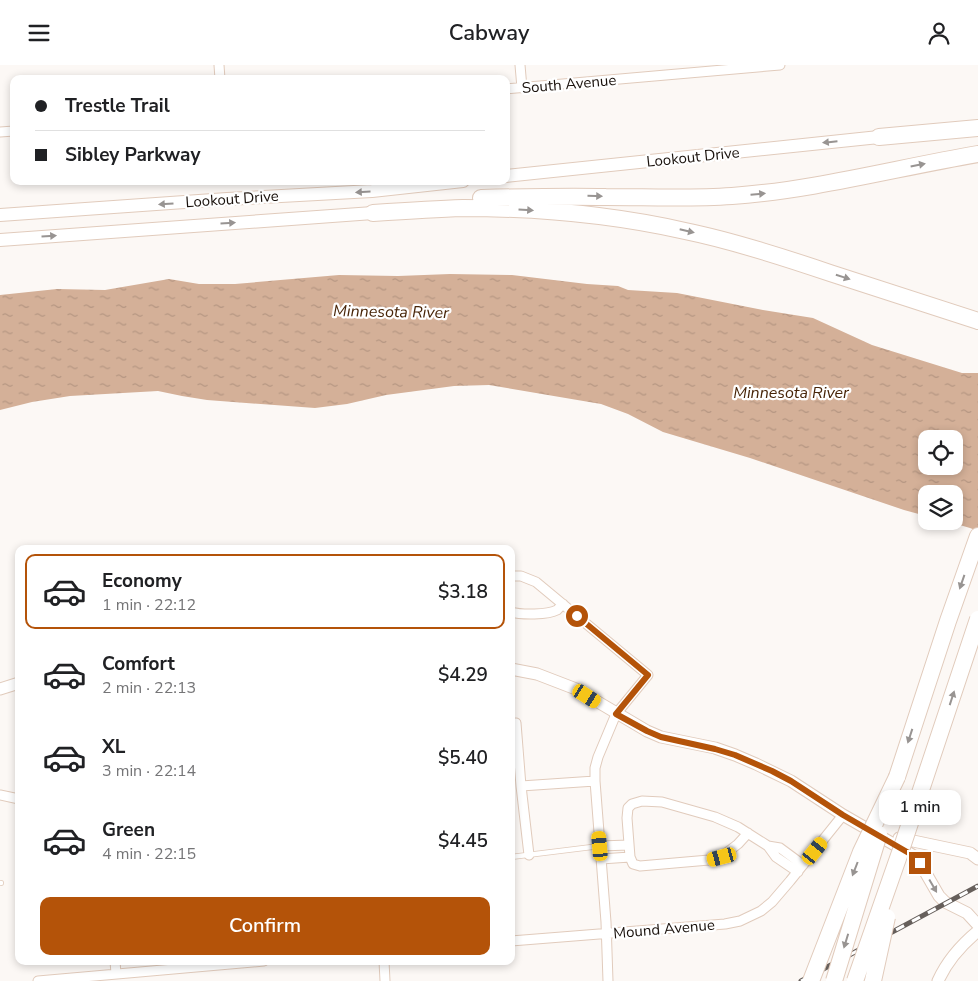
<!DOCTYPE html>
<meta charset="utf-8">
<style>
:root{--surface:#fff;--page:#f6f6f6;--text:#202124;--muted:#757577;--line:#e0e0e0;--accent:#b45309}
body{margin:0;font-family:"Nunito Sans",sans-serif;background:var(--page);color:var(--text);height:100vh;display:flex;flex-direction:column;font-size:19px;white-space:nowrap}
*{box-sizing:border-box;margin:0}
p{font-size:16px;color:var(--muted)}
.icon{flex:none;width:28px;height:28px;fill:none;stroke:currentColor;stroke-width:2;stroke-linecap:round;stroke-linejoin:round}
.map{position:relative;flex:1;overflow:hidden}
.details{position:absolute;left:15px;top:480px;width:500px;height:420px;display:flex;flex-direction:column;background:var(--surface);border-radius:10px;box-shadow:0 2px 8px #0003}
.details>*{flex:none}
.hud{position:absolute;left:10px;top:10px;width:500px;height:110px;border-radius:10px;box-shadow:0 2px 8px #0003;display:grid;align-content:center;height:110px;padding:0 25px;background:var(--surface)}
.fabs{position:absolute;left:918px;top:365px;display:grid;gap:10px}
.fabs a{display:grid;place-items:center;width:45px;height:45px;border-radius:10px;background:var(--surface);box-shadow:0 2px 8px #0003;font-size:25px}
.end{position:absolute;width:22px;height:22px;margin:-11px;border:6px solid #b45309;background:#fff;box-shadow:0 0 0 2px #fff}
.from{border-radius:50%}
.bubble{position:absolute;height:35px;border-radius:10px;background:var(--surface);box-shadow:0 2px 8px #0003;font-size:16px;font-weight:600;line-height:35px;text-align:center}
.car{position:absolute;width:15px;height:30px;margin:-15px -8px;border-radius:6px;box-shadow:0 0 4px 1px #0007;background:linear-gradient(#f5c518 24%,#345 0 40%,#f5c518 0 76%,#345 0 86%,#f5c518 0)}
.hud b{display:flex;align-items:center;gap:18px;height:48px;font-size:19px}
.hud b+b{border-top:1px solid var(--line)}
.hud i{width:12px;height:12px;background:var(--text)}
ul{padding:9px 0 0;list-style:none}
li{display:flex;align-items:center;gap:15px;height:75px;margin:0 10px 8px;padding:0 15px;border:2px solid transparent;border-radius:10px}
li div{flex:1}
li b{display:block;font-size:19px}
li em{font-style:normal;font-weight:600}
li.on{border-color:var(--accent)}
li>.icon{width:45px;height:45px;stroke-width:1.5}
.button{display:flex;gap:10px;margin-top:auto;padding:10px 25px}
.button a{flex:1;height:58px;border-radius:10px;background:var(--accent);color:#fff;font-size:20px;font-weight:600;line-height:58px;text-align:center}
header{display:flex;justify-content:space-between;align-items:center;height:65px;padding:0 25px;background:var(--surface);font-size:22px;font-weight:600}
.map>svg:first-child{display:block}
.water{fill:url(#water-ripples);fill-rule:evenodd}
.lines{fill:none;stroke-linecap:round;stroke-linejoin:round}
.service-casing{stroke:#e1cbbc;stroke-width:6}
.minor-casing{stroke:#e1cbbc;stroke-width:11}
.tertiary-casing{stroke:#e1cbbc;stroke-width:13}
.secondary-casing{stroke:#e1cbbc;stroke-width:14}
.motorway-casing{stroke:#e1cbbc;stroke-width:18}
.service{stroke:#fff;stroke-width:4.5}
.minor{stroke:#fff;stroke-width:9}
.tertiary{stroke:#fff;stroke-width:11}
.secondary{stroke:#fff;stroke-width:12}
.motorway{stroke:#fff;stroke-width:16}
.rail-casing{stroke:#665f5b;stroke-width:5}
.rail{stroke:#fff;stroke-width:3;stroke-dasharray:9;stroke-linecap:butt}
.motorway-bridge-casing{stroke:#e1cbbc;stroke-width:18;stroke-linecap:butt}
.motorway-bridge{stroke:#fff;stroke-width:16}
.oneway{fill:#989492}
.route{stroke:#b45309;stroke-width:6}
.labels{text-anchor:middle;stroke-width:4.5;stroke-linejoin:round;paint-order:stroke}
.street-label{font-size:15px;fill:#19110c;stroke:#fff}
.water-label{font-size:16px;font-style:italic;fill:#472407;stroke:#fff}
</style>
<header><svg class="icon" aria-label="menu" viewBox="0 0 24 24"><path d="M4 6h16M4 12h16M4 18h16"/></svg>Cabway<svg class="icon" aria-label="person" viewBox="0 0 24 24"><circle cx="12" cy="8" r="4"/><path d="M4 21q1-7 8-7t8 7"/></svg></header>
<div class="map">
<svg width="978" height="916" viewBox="0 0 978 916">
<defs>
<pattern id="water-ripples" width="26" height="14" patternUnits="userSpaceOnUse" patternTransform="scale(1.25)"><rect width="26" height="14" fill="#d4b098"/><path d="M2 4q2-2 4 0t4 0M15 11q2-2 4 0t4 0" fill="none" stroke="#b59682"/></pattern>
</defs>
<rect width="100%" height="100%" fill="#fcf8f5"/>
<path class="water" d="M450,209L512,210L587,219L618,221L628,225L677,228L763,245L813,253L872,280L962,308H978V466L970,463L946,456H954V429H926V451L904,445L750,393L663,367L628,349L601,339L489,320L454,321L386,330L347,339L315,343L207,335L182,331L158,326L70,331L32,337L0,345V230L57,224L105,225L169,214L199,219H235L339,210L398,211ZM926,374H954V401H926Z"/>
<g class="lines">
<defs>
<path id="service" d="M511,792L600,781
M0,818H1"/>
<path id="minor" d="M219,0L220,14
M520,0L522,23
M506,24L780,0
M0,67L14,66
M511,511H521L536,517L648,610L616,649L598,692L595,703V716L606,857L608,916
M511,547C521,550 548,550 557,545C557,545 562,540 563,539
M516,658L521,721L529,790
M521,721L595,716
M0,730L19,734
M748,768L738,779L721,792L709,795L640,801L633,799L630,792L627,753L628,743L632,739L642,736L662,737L715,752L738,762L768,781L776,792L798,807
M600,781L629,780
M768,781L780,783L803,800
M601,794L630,792
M511,876L725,859L740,856L761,846L772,837L790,816L843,750
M115,896L116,909
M384,896L385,916
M38,916L264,896"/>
<path id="tertiary" d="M511,604L537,609L576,624L647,666L661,672L715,683L735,690L756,699L791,716L843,750L914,791L920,798L939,831L945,837L967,848L978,860
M0,624L19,618
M899,773L970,788L978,794
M938,916C947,896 961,880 978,866"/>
<path id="secondary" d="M506,111L879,72
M0,150L227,134L372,126L463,116
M0,175L373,148"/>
<path id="motorway" d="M879,72L978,63
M481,133C523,132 565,131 606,132C648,132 690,134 732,131C815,125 896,103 978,89
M373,148C403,146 433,144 463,143C537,143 614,150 685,166C734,176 783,192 830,208C880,224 929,240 978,256
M897,712L948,556L978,471"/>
</defs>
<use href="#service" class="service-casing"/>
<use href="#minor" class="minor-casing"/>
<use href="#tertiary" class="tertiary-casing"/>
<use href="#secondary" class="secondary-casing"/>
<use href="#motorway" class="motorway-casing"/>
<use href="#service" class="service"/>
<use href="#minor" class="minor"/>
<use href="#tertiary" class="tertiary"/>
<use href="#secondary" class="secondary"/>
<use href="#motorway" class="motorway"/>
<defs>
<path id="rail" d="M801,916L978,821"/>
</defs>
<use href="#rail" class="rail-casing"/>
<use href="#rail" class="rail"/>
<defs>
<path id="motorway-bridge" d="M811,916L861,787L897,712
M834,916L879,769
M855,916L903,779L978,554
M873,916L887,852"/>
</defs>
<use href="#motorway-bridge" class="motorway-bridge-casing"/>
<use href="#motorway-bridge" class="motorway-bridge"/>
</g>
<defs><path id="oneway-solid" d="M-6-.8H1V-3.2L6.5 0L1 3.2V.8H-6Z" transform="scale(1.25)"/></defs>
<g class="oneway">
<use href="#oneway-solid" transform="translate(830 77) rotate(174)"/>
<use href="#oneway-solid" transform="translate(918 100) rotate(-11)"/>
<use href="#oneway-solid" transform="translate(363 127) rotate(177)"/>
<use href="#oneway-solid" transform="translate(758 129) rotate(-5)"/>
<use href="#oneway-solid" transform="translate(595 131) rotate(1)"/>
<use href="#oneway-solid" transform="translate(166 139) rotate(176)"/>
<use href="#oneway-solid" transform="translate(526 145) rotate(4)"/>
<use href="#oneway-solid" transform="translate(228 158) rotate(-4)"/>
<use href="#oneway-solid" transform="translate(687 166) rotate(13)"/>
<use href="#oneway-solid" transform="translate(49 171) rotate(-4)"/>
<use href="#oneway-solid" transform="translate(843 212) rotate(18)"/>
<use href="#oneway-solid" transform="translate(962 517) rotate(109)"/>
<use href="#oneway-solid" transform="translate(952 633) rotate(-72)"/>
<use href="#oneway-solid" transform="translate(910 671) rotate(108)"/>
<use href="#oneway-solid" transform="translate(855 804) rotate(111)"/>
<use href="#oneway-solid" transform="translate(933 821) rotate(60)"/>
<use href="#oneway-solid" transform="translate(846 876) rotate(107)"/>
</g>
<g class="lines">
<path class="route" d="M577,551L648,610L616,649L647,666L661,672L715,684L735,690L772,706L791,716L843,750L914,791L920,798"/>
</g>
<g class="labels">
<g class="street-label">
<text transform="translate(569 19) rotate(-5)" y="5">South Avenue</text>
<text transform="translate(693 92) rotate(-6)" y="5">Lookout Drive</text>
<text transform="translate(232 134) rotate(-4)" y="5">Lookout Drive</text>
<text transform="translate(664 864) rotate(-5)" y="5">Mound Avenue</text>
</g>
<g class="water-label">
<text transform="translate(391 246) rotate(1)" y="6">Minnesota River</text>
<text x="791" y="333">Minnesota River</text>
</g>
</g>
</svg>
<div class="fabs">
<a><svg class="icon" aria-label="locate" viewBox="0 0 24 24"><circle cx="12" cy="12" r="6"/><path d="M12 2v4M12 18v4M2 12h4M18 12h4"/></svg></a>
<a><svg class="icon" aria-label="layers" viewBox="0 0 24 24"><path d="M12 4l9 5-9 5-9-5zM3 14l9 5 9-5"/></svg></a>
</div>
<i class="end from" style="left:577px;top:551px"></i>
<i class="end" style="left:920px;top:798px"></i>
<div class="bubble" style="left:879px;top:725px;width:82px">1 min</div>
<i class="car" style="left:587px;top:631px;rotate:122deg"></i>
<i class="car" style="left:600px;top:781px;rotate:355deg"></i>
<i class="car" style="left:815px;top:786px;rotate:39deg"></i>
<i class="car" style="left:722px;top:792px;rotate:255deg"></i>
<div class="hud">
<b><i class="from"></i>Trestle Trail</b>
<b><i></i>Sibley Parkway</b>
</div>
<section class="details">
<ul>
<li class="on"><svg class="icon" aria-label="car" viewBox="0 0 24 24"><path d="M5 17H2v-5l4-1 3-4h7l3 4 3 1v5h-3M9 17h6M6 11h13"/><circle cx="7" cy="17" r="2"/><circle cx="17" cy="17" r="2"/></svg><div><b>Economy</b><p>1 min · 22:12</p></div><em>$3.18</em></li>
<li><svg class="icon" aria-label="car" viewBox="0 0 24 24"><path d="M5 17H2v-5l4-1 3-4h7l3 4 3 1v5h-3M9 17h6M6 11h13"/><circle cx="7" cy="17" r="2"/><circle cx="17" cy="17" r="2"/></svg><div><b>Comfort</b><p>2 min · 22:13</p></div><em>$4.29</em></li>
<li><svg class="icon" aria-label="car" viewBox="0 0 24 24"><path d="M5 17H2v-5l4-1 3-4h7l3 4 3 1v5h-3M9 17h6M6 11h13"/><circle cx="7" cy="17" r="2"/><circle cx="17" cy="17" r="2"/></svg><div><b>XL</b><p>3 min · 22:14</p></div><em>$5.40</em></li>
<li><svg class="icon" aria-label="car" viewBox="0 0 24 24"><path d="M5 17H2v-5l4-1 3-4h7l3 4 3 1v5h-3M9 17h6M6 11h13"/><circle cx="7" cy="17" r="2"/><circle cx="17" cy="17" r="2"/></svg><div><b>Green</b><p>4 min · 22:15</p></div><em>$4.45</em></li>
</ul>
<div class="button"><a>Confirm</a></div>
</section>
</div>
